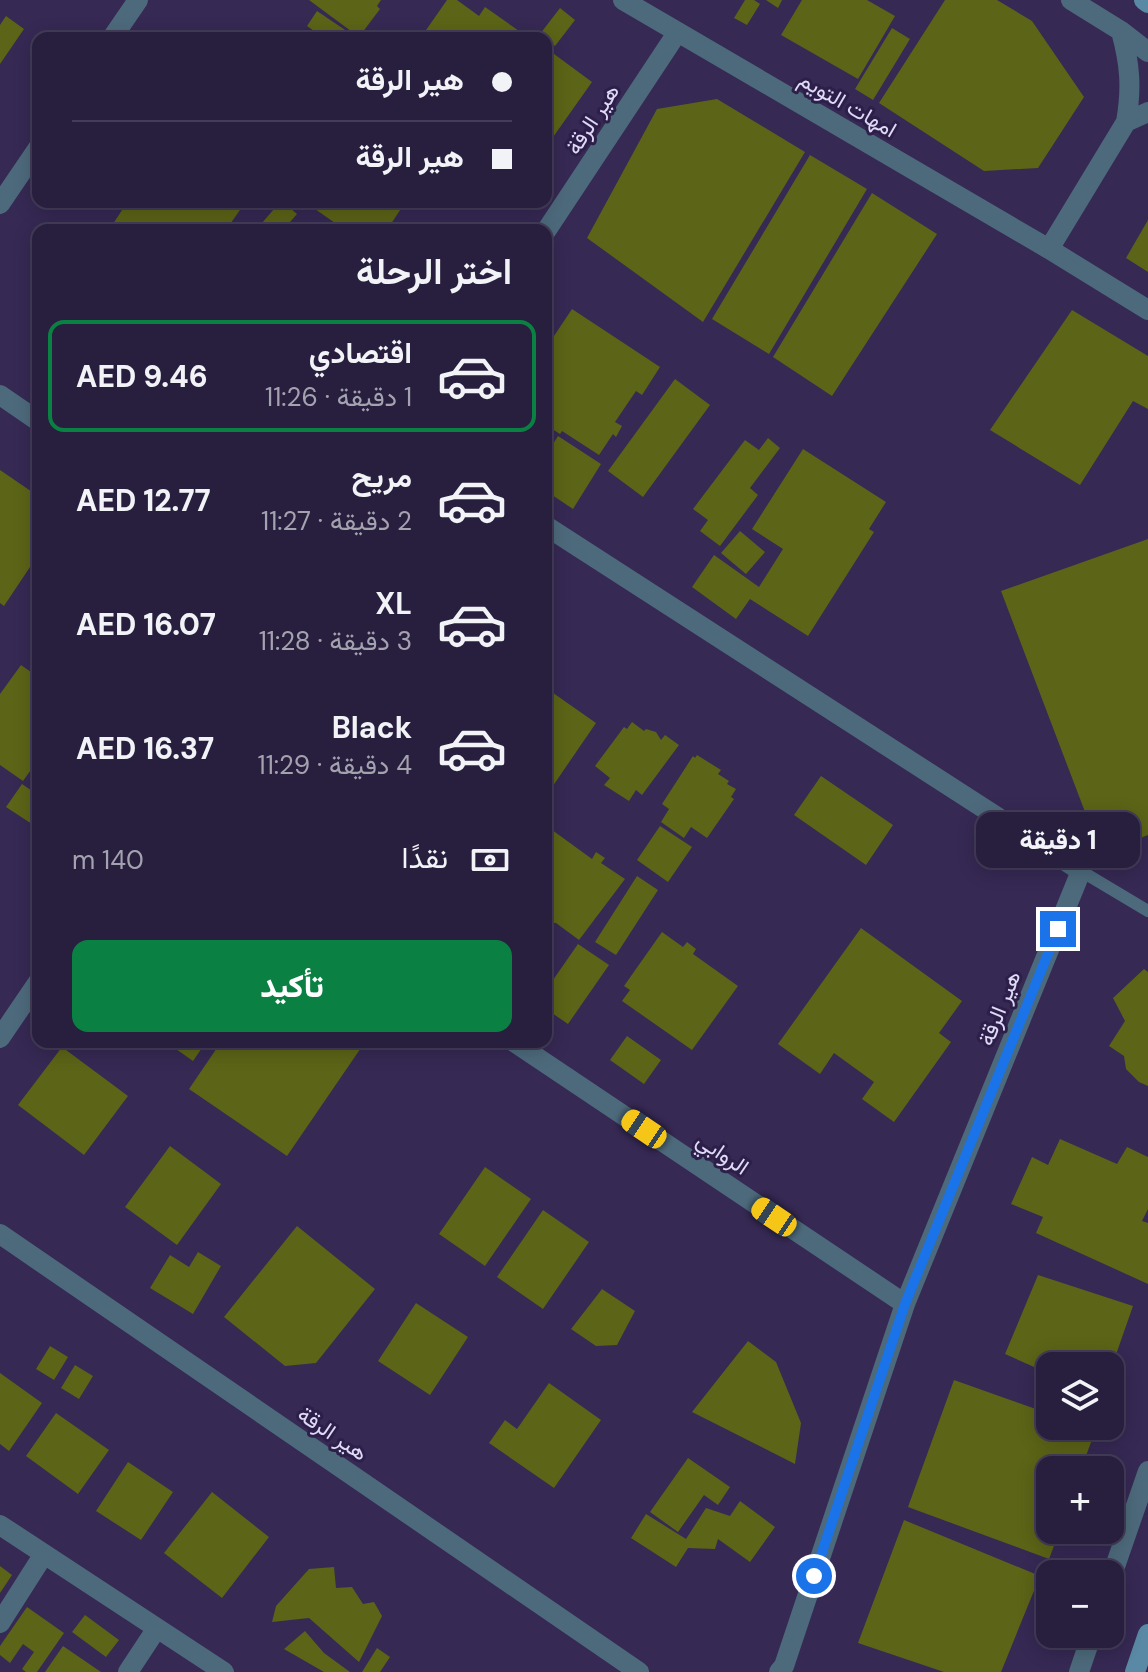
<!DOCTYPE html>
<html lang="ar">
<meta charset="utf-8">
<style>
:root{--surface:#281f3f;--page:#342c4a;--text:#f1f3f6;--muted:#a5a2b0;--line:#443d59;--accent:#0b8043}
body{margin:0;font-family:"DM Sans",Vazirmatn,sans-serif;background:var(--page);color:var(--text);direction:rtl;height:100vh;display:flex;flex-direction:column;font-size:30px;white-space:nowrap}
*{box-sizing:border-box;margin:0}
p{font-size:26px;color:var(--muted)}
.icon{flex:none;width:44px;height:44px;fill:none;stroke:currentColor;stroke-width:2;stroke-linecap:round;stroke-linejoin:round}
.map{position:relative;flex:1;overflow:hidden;direction:ltr}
.side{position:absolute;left:32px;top:224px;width:520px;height:824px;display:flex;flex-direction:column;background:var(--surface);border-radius:16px;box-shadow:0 4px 20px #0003,0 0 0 2px var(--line);direction:rtl}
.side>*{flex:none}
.top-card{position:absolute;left:32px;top:32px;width:520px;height:176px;border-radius:16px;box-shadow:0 4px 20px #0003,0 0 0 2px var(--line);direction:rtl;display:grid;align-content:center;height:176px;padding:0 40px;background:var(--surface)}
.controls{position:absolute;left:1036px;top:1352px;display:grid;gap:16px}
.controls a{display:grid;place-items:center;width:88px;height:88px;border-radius:16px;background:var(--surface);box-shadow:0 4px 20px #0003,0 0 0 2px var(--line);font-size:40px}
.end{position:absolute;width:36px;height:36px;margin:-18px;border:10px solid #1a73e8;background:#fff;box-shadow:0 0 0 4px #fff}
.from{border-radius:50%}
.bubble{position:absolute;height:56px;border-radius:16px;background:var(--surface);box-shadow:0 4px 20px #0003,0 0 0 2px var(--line);font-size:26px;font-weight:800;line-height:56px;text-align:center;direction:rtl}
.car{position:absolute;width:24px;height:48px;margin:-24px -12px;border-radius:10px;box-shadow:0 0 6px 2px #0007;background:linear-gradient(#f5c518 24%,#345 0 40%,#f5c518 0 76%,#345 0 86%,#f5c518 0)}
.top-card b{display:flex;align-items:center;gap:28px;height:76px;font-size:30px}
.top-card b+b{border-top:2px solid var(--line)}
.top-card i{width:20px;height:20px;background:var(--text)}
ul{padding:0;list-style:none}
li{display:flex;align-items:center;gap:24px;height:112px;margin:0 16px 12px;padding:0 24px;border:4px solid transparent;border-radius:16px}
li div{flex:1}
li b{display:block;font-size:30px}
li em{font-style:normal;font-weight:800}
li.selected{border-color:var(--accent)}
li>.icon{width:72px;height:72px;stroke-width:1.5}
h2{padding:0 40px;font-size:36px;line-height:96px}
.pay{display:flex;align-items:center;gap:20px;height:88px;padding:0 40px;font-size:30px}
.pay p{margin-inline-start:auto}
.primary-button{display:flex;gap:16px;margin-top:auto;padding:16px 40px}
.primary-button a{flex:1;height:92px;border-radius:16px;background:var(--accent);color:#fff;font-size:32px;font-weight:800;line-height:92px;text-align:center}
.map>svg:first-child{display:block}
.building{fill:#5c6417}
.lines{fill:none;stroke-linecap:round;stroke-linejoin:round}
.lane{stroke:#4d6a7c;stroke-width:12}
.street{stroke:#4d6a7c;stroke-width:20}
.secondary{stroke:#5a89a5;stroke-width:20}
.route{stroke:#1a73e8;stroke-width:10}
.labels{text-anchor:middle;stroke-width:6;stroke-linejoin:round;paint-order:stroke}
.street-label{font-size:22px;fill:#e0daf6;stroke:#2c1f49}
</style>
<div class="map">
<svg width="1148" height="1672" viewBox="0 0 1148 1672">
<rect width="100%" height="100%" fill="#362954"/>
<path class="building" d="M309,0H381L377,6L380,9L359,37Z
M447,0H457L479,16L485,7L529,38H430L424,33Z
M745,0H754L760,4L747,25L734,18Z
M766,0H782L778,8Z
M802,0H867L895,16L858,79L781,35Z
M945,0H997L1032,21L1084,97L1038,168L984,171L879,103Z
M560,8L575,20L555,46L540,34Z
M317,11L357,38H324L307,26Z
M6,16L24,29L0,64V25Z
M892,28L910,39L873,100L855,89Z
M550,51L592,82L546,147V57Z
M717,99L805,152L703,322L587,238L657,109Z
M810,155L867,189L769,354L712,319Z
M872,193L937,234L832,396L773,357Z
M125,202H235L242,207L226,230H109L126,204Z
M280,202H283L297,214L283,230H256Z
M319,202H402L404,204L387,230L383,227L381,230H345L315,209Z
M1148,220V272L1126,258Z
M572,309L660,367L642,395L636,391L615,422L622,426L616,437L613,434L599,455L562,431L560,434L546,425V337L547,336L552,339Z
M1072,310L1148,356V409L1133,401L1080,485L990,430Z
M675,379L710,405L643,497L608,471Z
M558,436L601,464L573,509L546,491V455Z
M768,438L780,448L750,488L758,495L720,546L700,531L708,520L693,509L745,440L759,450Z
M803,449L886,502L869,529L874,532L808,636L750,599L736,619L692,587L714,555L759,587L783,549L752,529Z
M0,470L38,496V555L4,606L0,603Z
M740,531L765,552L746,574L721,553Z
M1148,539V835L1101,854L1001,591Z
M21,665L38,677V760L23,781L0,765V694Z
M546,688L596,723L546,796Z
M632,722L644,731L646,729L656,732L661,740L665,735L679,745L642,795L636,790L629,801L604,785L610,778L595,766L624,727L627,729Z
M697,755L721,770L718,774L729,781L727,784L736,789L731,797L734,799L707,838L691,827L684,838L661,822L669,809L662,804L693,756L695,758Z
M821,776L893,825L866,865L794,815Z
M22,784L38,795V828L6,807Z
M660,826L692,847L668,882L637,860Z
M548,827L592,859L596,852L605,858L601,863L625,879L579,940L556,923L546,922V830Z
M637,876L658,890L616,955L595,942Z
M861,928L962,1001L939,1033L951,1042L894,1122L862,1099L874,1082L834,1053L820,1074L778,1044Z
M662,932L683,947L687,942L696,949L693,954L738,986L692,1050L622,1001L630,990L624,986Z
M578,944L609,965L568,1024L546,1009V990Z
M1144,969L1148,972V1086L1139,1082L1126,1069L1124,1056L1109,1046L1125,1021L1113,998Z
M627,1036L661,1060L644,1084L610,1060Z
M166,1042H206L193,1061Z
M221,1042H365L287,1156L189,1089Z
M62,1047L128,1096L84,1155L18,1105Z
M1060,1139L1117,1164L1127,1147L1148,1157V1209L1142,1221L1148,1223V1284L1036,1233L1043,1217L1011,1204L1032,1157L1048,1165Z
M170,1146L221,1184L177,1245L125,1207Z
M485,1167L531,1199L485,1266L439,1234Z
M543,1210L589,1242L543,1309L497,1277Z
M297,1226L375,1289L316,1363L285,1366L224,1317Z
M198,1252L221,1266L193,1314L150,1288L170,1255L189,1267Z
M1038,1275L1133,1306L1112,1366H1050V1374L1005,1354Z
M602,1289L635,1311L617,1345L596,1346L571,1329Z
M416,1303L468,1337L430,1395L378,1361Z
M748,1341L776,1362L801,1423L795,1464L692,1412Z
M50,1346L68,1357L54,1380L36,1369Z
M75,1365L93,1376L79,1399L61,1388Z
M0,1373L42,1403L9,1451L0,1444Z
M954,1380L1050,1414V1426H1083L1095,1431L1081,1470H1050V1530H1060L1049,1559L908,1507Z
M549,1383L601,1420L554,1488L489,1443L505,1420L517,1429Z
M56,1413L109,1450L78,1494L26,1456Z
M688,1458L730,1487L718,1505L704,1495L678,1532L650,1512Z
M128,1462L173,1492L141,1540L96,1511Z
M212,1492L269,1537L222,1598L164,1553Z
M740,1501L775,1527L750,1562L718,1539L715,1549L688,1548L676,1567L631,1538L646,1514L686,1539L706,1508L730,1516Z
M904,1520L1040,1576L1001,1672H944L858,1643Z
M0,1566L12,1575L0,1593Z
M334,1567L336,1588L352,1587L363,1604L374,1602L382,1616L359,1662L309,1618L272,1622L276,1606L309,1569Z
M27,1607L64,1633L37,1672H26L22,1669L34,1652L23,1644L10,1663L0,1655V1646Z
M85,1615L119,1640L106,1657L72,1632Z
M305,1631L324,1653L350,1672H324L284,1649Z
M63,1646L101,1672H45Z
M377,1648L390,1657L380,1672H362Z"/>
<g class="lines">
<path class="lane" d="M1081,871L1148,911"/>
<path class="street" d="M623,0L1049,249L1148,310
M1071,0L1121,31L1148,52
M112,38L138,0
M1126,122L1148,112
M0,204L38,148
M546,231L677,33
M1049,249L1126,122C1132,88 1130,64 1121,31
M0,395L38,421
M546,526L1081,871L905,1304L784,1666L779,1672
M0,1038L38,982
M514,1042L905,1304
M0,1234L639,1672
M0,1525L224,1672
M1110,1581L1148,1471
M0,1623L44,1554
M128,1672L157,1628
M1079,1672L1092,1634"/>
<path class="secondary" d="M1144,0L1148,3
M1135,1672L1148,1634"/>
</g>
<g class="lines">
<path class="route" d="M814,1576L905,1304L1058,929"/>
</g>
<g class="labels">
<g class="street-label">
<text transform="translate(848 104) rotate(30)" y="8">امهات التويم</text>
<text transform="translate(592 119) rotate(-57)" y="8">هير الرقة</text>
<text transform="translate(999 1008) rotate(-68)" y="8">هير الرقة</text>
<text transform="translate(723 1153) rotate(34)" y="8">الروابي</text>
<text transform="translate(333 1433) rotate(34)" y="8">هير الرقة</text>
</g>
</g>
</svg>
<div class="controls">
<a><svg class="icon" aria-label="layers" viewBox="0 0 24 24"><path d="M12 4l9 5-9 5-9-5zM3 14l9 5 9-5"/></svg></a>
<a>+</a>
<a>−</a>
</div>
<i class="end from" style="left:814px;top:1576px"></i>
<i class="end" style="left:1058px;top:929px"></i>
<div class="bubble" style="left:976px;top:812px;width:164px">1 دقيقة</div>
<i class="car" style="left:644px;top:1129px;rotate:304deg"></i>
<i class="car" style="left:774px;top:1217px;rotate:304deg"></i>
<div class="top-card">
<b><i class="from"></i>هير الرقة</b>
<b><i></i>هير الرقة</b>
</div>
<section class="side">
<h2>اختر الرحلة</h2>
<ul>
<li class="selected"><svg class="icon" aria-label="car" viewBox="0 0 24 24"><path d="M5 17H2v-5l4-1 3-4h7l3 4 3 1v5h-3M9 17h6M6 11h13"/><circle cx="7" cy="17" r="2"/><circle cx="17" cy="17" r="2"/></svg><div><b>اقتصادي</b><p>1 دقيقة · 11:26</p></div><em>AED 9.46</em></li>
<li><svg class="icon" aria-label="car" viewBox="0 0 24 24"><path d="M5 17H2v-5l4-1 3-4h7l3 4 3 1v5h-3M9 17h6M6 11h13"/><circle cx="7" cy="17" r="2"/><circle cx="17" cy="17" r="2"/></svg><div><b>مريح</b><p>2 دقيقة · 11:27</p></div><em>AED 12.77</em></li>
<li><svg class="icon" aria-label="car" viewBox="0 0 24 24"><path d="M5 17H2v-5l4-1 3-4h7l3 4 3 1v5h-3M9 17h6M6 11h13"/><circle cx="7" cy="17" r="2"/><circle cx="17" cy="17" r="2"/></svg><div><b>XL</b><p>3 دقيقة · 11:28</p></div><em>AED 16.07</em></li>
<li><svg class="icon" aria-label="car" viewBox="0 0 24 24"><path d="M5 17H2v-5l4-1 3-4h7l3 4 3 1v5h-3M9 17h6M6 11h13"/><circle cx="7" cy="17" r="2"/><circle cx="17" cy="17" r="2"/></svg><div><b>Black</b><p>4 دقيقة · 11:29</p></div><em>AED 16.37</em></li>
</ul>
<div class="pay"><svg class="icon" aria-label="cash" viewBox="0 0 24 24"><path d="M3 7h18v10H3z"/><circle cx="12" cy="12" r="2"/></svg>نقدًا<p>140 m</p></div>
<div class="primary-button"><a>تأكيد</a></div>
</section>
</div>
